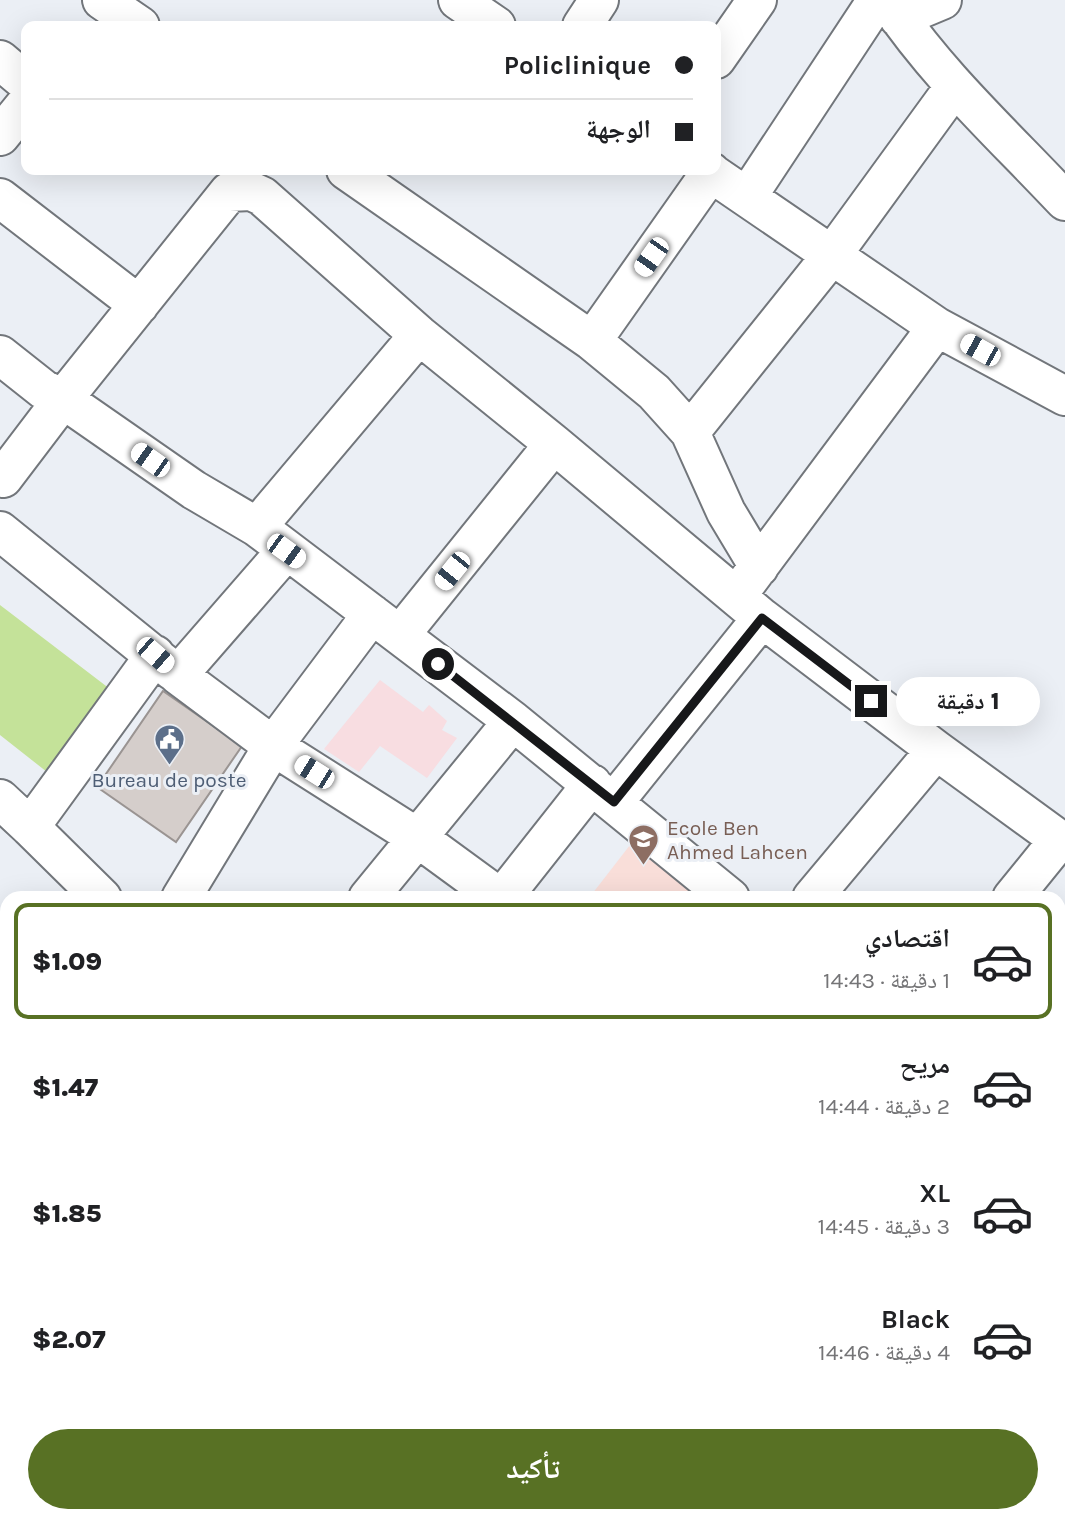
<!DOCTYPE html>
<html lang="ar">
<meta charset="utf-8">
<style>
:root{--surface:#fff;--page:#f6f6f6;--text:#202124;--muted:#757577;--line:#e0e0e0;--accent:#587124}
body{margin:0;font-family:Karla,"Noto Naskh Arabic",sans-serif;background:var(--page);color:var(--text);direction:rtl;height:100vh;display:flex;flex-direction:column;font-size:26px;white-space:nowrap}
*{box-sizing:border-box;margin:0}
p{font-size:23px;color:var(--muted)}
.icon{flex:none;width:38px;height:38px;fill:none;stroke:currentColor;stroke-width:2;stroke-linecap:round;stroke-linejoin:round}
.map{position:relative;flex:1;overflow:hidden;direction:ltr}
.sheet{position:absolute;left:0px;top:891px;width:1066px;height:632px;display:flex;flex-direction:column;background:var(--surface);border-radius:21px 21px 0 0;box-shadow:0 7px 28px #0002;direction:rtl}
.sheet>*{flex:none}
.top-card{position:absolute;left:21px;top:21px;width:700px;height:154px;border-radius:14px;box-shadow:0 7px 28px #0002;direction:rtl;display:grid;align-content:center;height:154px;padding:0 28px;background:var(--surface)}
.end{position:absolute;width:32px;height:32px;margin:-16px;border:9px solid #17181a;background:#fff;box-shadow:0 0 0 4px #fff}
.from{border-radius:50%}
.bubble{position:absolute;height:49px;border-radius:24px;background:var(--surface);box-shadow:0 7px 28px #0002;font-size:23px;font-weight:800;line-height:49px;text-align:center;direction:rtl}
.car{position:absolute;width:21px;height:42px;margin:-21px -10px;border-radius:9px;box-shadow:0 0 5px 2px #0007;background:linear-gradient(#fff 24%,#345 0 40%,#fff 0 76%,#345 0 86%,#fff 0)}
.top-card b{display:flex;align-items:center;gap:24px;height:66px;font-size:26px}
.top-card b+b{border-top:2px solid var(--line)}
.top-card i{width:18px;height:18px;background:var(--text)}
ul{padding:12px 0 0;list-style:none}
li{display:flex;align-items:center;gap:21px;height:116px;margin:0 14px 10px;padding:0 14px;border:4px solid transparent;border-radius:14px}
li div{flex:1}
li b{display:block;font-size:26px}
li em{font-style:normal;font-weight:800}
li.current{border-color:var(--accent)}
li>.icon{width:63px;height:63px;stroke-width:1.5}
.cta{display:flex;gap:14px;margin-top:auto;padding:14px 28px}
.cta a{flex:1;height:80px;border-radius:42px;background:var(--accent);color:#fff;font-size:28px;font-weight:800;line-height:80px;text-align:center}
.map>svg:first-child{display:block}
.education{fill:#f9ded9}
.medical{fill:#f8dde1}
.green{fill:#c4e299}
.building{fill:#d5cecb;stroke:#9a9492;stroke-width:2}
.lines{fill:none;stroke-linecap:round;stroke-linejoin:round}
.minor-casing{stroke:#72767b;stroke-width:42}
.major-casing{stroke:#a97981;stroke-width:42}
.minor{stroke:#fff;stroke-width:38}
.major{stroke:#faced4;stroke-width:38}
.route{stroke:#17181a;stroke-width:9}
.labels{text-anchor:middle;stroke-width:6;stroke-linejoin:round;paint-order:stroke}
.service-label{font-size:21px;fill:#4e5e75;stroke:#ebeff5}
.education-label{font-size:21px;fill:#785e54;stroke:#ebeff5;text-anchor:start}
</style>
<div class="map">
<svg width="1065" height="1522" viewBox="0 0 1065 1522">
<rect width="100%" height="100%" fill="#ebeff5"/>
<path class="education" d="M637,836L714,898H589Z"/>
<path class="medical" d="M380,680L423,712L429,705L447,721L442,730L457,738L427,778L380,746L359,772L324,749Z"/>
<path class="green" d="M0,605L110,689L47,772L0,735Z
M1059,1413L1065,1415V1522L1033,1516H1059Z"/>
<path class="building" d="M163,691L242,746L176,842L97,787Z"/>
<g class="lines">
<defs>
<path id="minor" d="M102,0L140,26
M458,0L496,26
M887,0C937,75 1004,136 1065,201
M899,18L942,0
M582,26L599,0
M716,59L757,0
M0,60L26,82
M0,136L26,104
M346,170L592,341L654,392L690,432L726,512L759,567
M707,170L937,327L1065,396
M747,197L877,0
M0,198L139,305
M592,341L711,172
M0,355L43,389L63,399L194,490L257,527L513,721L730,898
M690,432L832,255L955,86
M0,476L3,478L63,399L229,192L251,191L262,196L419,335L554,444L762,618L936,750L1065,844
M257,527L419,335
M0,531L173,671
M286,551L178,675L273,746L372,614
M744,586L937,327
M400,635L554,444
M0,799L30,827
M614,802L762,618
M102,898L30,827L155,655
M181,898L273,746L418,838L500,898
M368,898L513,721
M502,898L592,784
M812,898L936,750
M1012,898L1059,840
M0,966L7,970
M1059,1008L1065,999
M0,1063H7
M1059,1207L1065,1212
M1059,1388L1065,1391
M68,1522L71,1516
M373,1522L376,1516
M657,1522L659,1516"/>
<path id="major" d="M0,1389L7,1390
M0,1426L7,1427
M811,1516L838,1522
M955,1516L982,1522"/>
</defs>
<use href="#minor" class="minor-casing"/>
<use href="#major" class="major-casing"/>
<use href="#minor" class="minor"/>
<use href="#major" class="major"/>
</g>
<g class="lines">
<path class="route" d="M438,664L614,802L762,618L871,701"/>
</g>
<defs>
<symbol id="civic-pin" viewBox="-11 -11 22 30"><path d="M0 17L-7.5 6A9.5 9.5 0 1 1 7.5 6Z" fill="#5c6f8a" stroke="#ebeff5"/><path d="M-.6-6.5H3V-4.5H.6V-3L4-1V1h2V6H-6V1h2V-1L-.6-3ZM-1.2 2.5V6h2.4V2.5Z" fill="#fff"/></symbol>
<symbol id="school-pin" viewBox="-11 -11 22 30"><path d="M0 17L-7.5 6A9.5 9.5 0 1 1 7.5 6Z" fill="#8d6e63" stroke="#ebeff5"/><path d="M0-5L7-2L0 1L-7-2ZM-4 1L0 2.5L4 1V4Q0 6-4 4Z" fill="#fff"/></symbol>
</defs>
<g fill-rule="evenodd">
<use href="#civic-pin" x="152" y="722" width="35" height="47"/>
<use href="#school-pin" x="626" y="822" width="35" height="47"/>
</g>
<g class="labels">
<g class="service-label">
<text x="169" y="787">Bureau de poste</text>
</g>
<g class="education-label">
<text x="667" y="835">Ecole Ben<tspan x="667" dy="24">Ahmed Lahcen</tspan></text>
</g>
</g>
</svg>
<i class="end from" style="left:438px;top:664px"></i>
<i class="end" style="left:871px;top:701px"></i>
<div class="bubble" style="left:896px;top:677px;width:144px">1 دقيقة</div>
<i class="car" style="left:651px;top:257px;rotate:215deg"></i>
<i class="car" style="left:980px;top:350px;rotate:299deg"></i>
<i class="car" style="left:150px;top:460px;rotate:305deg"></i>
<i class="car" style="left:286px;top:551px;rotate:126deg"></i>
<i class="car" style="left:452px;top:571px;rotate:219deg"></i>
<i class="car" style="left:155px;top:655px;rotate:131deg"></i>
<i class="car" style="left:314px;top:772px;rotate:302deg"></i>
<div class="top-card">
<b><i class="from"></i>Policlinique</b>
<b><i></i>الوجهة</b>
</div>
<section class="sheet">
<ul>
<li class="current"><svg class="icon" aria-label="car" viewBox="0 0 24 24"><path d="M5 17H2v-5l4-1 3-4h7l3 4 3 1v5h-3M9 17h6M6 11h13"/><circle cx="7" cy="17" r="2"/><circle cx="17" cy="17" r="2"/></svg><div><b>اقتصادي</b><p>1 دقيقة · 14:43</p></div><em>$1.09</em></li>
<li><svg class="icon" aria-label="car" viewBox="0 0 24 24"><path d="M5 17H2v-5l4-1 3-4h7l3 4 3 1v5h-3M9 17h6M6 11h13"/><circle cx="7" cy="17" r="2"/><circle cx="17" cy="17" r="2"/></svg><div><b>مريح</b><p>2 دقيقة · 14:44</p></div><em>$1.47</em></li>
<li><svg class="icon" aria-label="car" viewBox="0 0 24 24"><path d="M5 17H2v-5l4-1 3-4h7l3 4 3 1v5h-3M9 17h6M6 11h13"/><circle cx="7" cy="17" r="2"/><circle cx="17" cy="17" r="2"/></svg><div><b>XL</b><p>3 دقيقة · 14:45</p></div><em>$1.85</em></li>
<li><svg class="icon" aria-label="car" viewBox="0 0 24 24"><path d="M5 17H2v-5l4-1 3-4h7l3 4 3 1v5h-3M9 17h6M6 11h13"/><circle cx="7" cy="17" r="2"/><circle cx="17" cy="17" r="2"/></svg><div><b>Black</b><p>4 دقيقة · 14:46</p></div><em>$2.07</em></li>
</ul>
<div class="cta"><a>تأكيد</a></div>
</section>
</div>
